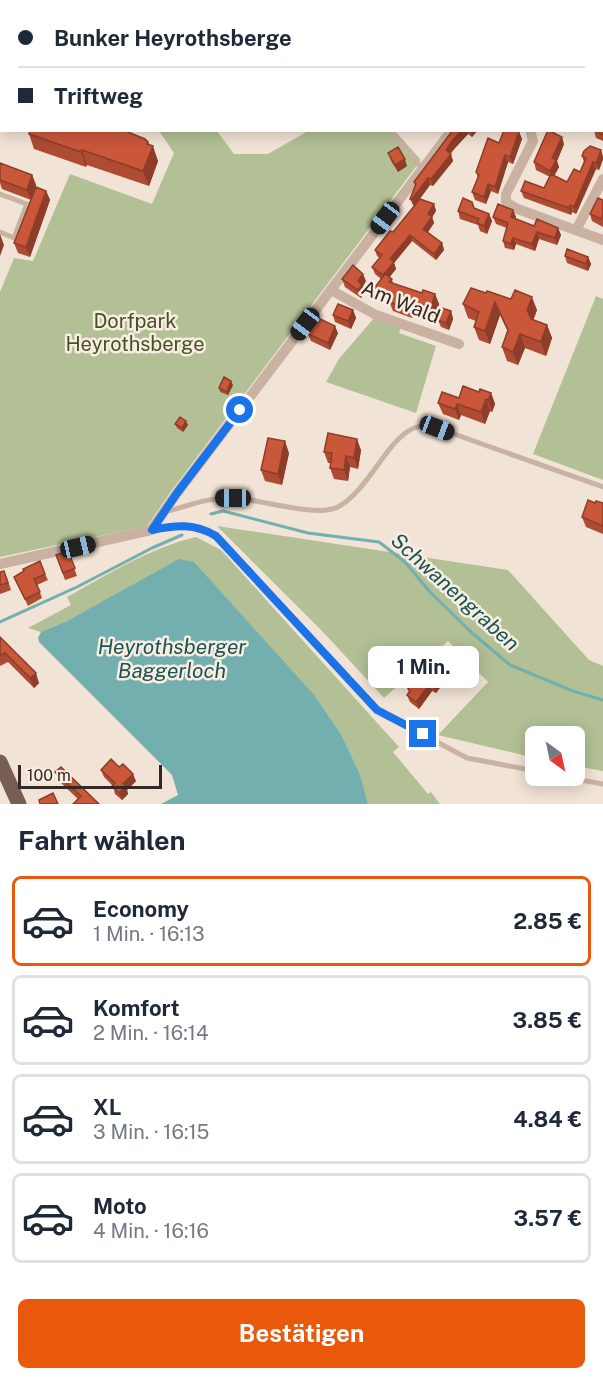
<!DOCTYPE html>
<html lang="de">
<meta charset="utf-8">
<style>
:root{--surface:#fff;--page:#f6f6f7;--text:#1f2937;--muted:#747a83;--line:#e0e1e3;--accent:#ea580c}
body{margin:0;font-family:"Public Sans",sans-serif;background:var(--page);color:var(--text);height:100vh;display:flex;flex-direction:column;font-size:22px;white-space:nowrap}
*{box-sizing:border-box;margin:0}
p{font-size:20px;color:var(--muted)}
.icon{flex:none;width:33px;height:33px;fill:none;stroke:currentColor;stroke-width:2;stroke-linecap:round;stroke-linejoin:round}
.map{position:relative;height:804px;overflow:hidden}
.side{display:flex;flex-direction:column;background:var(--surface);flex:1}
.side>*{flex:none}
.hud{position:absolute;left:0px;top:0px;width:603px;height:132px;box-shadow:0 3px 15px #0003;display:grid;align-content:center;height:132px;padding:0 18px;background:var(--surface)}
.needle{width:39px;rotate:147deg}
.buttons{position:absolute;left:525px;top:726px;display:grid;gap:12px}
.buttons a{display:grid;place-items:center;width:60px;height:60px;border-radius:9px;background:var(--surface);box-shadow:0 3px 15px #0003;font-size:30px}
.scale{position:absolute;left:18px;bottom:15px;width:144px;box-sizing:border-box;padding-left:6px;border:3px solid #332824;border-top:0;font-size:16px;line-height:21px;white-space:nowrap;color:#332824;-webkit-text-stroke:4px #f9ede1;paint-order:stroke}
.end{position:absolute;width:27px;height:27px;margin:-14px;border:8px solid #1a73e8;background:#fff;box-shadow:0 0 0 3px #fff}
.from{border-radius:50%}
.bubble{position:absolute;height:42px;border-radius:9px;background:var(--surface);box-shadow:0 3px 15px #0003;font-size:20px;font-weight:700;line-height:42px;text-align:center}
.car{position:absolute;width:18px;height:36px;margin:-18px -9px;border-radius:8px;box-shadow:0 0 4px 2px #0007;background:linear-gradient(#222 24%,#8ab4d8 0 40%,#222 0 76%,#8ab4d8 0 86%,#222 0)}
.hud b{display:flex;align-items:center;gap:21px;height:57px;font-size:22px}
.hud b+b{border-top:2px solid var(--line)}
.hud i{width:15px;height:15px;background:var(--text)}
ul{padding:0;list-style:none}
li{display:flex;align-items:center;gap:18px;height:90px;margin:0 12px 9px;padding:0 6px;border:3px solid var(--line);border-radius:9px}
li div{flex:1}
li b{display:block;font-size:22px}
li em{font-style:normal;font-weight:700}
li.current{border-color:var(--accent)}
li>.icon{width:54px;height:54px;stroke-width:1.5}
h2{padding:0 18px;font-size:27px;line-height:72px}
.primary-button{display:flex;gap:12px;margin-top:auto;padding:12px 18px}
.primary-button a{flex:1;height:69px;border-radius:9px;background:var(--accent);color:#fff;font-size:24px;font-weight:700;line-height:69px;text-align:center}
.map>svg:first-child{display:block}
.green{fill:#b3c095}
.water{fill:#73afaf}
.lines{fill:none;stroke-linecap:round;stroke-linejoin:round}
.stream{stroke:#73afaf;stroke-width:3}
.service{stroke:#c9b2a1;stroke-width:5}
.minor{stroke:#c9b2a1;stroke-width:10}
.primary{stroke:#765e54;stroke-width:15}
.wall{fill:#ae4b32}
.shaded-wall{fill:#8d3d29}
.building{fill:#ca573a;stroke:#8d3d29;stroke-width:1.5}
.route{stroke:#1a73e8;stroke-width:8}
.labels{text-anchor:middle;stroke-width:5;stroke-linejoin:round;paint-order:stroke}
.street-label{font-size:20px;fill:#332824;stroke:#f9ede1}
.park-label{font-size:20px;fill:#445227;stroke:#f9ede1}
.water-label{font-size:21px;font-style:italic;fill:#195455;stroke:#f9ede1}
</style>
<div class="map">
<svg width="603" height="804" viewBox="0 0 603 804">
<rect width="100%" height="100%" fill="#f1e3d5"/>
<path class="green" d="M388,0H497V1L389,2Z
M559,0L603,2V92L602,2L558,1Z
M159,131H217L234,154H268L308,131H395L421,160L172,490L147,526L0,557V292L14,258L33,261L70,174L152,204L174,153Z
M596,296L603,299V480L533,454Z
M374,318L401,328L399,333L436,346L416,413L326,382L339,359Z
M217,526L508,570L589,660L603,666V771L575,766L574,736H536L535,758L438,735L488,682L448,641L384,698L325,634Z
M196,537L221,550L399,747L393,752L428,794L431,792L440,804H368L360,774L341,734L315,696L101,603L67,621L41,632L28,628L71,605L67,597C109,574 149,548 196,537Z"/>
<path class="water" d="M179,559L194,562L315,696L341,734L360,774L368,804H161L178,795L172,775L39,642L38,638L41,632L67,621Z"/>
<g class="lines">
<path class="stream" d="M211,514L223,511L308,533L379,542L405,562L430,592L471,632L510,665L573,691L603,700
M0,622L77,587L152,548L182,535"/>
<path class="service" d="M100,0L101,2
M269,0L270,2
M0,52L2,50
M391,130L422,169
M0,194L27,204L14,238L0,232
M165,512C188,506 209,497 233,498C260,499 316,518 338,507C369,490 387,439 414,428C422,425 429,426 437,428L603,487
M153,530C176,525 195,524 216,536L377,710L467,758L536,771
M559,776L603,784"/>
<path class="minor" d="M551,2L552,0
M530,130L533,141L506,194V202L515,208L603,240
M576,230L603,179
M331,290L376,315L459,344
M0,564L151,530L177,493L452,130"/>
<path class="primary" d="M0,762L19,804"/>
</g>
<path class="wall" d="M0,60H2V98H0Z
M603,125V141L596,138L594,130Z
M453,130H478L472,137L468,134L455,148L450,154L453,161L433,186L430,185L420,199L434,204L436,211L432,217L434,223L428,232L442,243L444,250L436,260L412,241L394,263L396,269L389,277L392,279L393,284L422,293L435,294L439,304L435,317L425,314L423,319L413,315L412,318L393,311L391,306L379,297L375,287L381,279L375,274L372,267L380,258L377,256L375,250L398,226L414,206L413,205L410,199L415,185L414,182Z
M519,132L522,139L513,164L508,162L498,194L491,191L486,204L475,200L472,192L478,178L476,172L499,143Z
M29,134L148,142L158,161L149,186L87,165L86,167L34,149Z
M564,144L557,161L559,167L554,176L567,182L580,172L584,162L582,156L601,150L603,156V159L599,170L596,169L576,214L572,212L571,215L524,198L521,191L544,188L550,177L536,170L534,162Z
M388,153L407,166L398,172L391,161Z
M0,163L32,175L36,185L31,200L2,189L0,183Z
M46,191L50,200L30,257L18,253L14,243Z
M603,200V227L592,221L590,214Z
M474,208L489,214L492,221L487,234L480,231L478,225L460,219L458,211Z
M513,210L516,217L515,219L534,226L558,228L561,235L557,245L539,239L535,251L516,244L514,250L505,248L503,241L507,228L496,224L493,217Z
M565,256L588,257L591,264L588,271L567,263Z
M342,279L366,281L363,286L365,292L361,298L345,287Z
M463,304L537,310L533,320L547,325L552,338L546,356L525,348L518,365L507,361L502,347L508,332L500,315L490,344L479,340L474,327L476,321L468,318Z
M353,310L356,318L351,329L335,322L333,315Z
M451,311L453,319L449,330L441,327L438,320Z
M338,333L330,350L311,341L308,334Z
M233,385L228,395L220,392L219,388Z
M479,392L491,393L495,404L492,412L490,411L485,424L461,415L459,420L443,414L438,403Z
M175,424L188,425L183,432L177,428Z
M361,450L358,469L350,467L348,481L334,479L330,468V463H328L324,452Z
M289,453L282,485L265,481L261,470Z
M595,503H603V534L586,527L582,517Z
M68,551L77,576L65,580L56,555Z
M0,572L7,578L11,590L0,594Z
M45,574L48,580L37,585L42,598L28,606L14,577Z
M0,637L39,683L34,688L8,662L0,666Z
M431,663L433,671L432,672L439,678L442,685L436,693L432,691L419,709L410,702L407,695L409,692L408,689L415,680L411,677L409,670Z
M119,767L136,781L127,790L128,794L122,800L115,794L113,786L104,777L101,770Z
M55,772L99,804L78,799L59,781Z"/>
<path class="shaded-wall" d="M2,30V39L0,40V31Z
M462,130H467L468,134L455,148L448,157L446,150L452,141Z
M470,130H478L472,137Z
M519,132L522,139L513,164L510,157Z
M562,137L564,144L557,161L559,167L553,178L550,171L552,158Z
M148,142L151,150L153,146L158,161L149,186L143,171Z
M82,150L87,165L86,167L81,152Z
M601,150L603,159L599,170L596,163Z
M451,154L453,161L433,186L431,179Z
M505,155L508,162L498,194L495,187Z
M405,159L407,166L398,172L395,165Z
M593,162L596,169L576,214L574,207Z
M32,175L36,185L31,200L27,190Z
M428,178L430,185L414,206L412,199Z
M488,184L491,191L486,204L484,197Z
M46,191L50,200L30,257L26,247Z
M434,204L436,211L430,220L428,214Z
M570,205L572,212L571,215L569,208Z
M513,210L516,217L513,224L511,217Z
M489,214L492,221L487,234L484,226Z
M432,217L434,223L426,235L423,229Z
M558,228L561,235L557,245L555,238Z
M537,232L539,239L535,251L532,244Z
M0,234L4,245L0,256Z
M410,235L412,241L394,263L396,269L386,282L383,275L390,259Z
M513,238L516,244L514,250L511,244Z
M442,243L444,250L436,260L434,254Z
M588,257L591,264L588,271L586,264Z
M363,274L366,281L363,286L365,292L361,298L358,290V281Z
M435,294L439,304L435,317L431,307Z
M532,297L537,310L532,324L527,310Z
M495,302L500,315L490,344L485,331Z
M421,304L425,314L423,319L419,309Z
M409,306L413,315L412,318L409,308Z
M353,310L356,318L351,329L348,321Z
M451,311L453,319L449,330L446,323Z
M547,325L552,338L546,356L541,342Z
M335,326L338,333L330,350L328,343Z
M520,334L525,348L518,365L513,352Z
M231,381L233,385L228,395L227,392Z
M491,393L495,404L492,412L488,400Z
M486,399L490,411L485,424L481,412Z
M457,404L461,415L459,420L455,409Z
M186,421L188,425L183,432L182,428Z
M357,439L361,450L358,469L354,458Z
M285,441L289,453L282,485L278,474Z
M346,456L350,467L348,481L344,470Z
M431,663L433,671L429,675L426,668Z
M36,673L39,683L34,688L30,678Z
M439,678L442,685L436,693L433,686Z
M430,684L432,691L419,709L416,702Z
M133,774L136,781L127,790L128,794L122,800L119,793L123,784Z"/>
<path class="building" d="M51,0H86L87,2H49Z
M2,14V30L0,31V15Z
M0,60H2V83H0Z
M602,124L603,125V135L594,130H602Z
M30,130H123L145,139L148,142L147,144L153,146L143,171L82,150L81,152L29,134Z
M453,130H462L452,141L446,150L451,154L431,179L428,178L412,199H410L416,184L414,182Z
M504,130H516L519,132L510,157L505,155L495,187L488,184L484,197L472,192L479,175L476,172L488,138L499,143Z
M548,130L562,137L552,158L556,160L550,171L534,162Z
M590,146L601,150L596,163L593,162L574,207L570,205L569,208L521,191L525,181L544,188L551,174L567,182L574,169L580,172L586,158L582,156L584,151Z
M398,147L405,159L395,165L388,153Z
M0,163L32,175L27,190L0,180Z
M36,187L46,191L26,247L14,243Z
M463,198L472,202L474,208L489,214L484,226L477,223L479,219L458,211Z
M598,198L603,200V215L601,219L590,214Z
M420,199L434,204L428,214L432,217L423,229L442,243L434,254L410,235L390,259L394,262L383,275L372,267L382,255L375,250L390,231L393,232L398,226Z
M498,204L513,210L511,217L534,226L537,219L558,228L555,238L537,232L532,244L513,238L511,244L503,241L508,223L493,217Z
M567,249L588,257L586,264L565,256Z
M353,265L363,274L358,281L362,285L358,290L342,279Z
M385,274L392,279L389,282L422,293L423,290L435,294L431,307L421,304L419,309L409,306V308L389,302L391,299L375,287Z
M471,288L486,293L487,291L511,299L515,290L532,297L527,310L531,319L547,325L541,342L520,334L513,352L502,347L508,330L495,302L485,331L474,327L479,312L463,304Z
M338,304L353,310L348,321L333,315Z
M442,308L451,311L446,323L438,320Z
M316,317L335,326L328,343L308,334Z
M224,377L231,381L227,392L219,388Z
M463,386L479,392L480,389L491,393L488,400L486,399L481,412L457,404L455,409L438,403L442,392L459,398Z
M180,417L186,421L182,428L175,424Z
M328,433L357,439L354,458L346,456L344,470L330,468L332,453L324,452Z
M268,438L285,441L278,474L261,470Z
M588,500L595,503L596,501L603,503V526L582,517Z
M68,551L75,568L63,573L56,555Z
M40,561L45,574L34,579L40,592L25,599L14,577L24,571L23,569Z
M4,571L8,583L0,585V572Z
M0,637L36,673L30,678L5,653L0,655Z
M422,656L431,663L426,668L439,678L433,686L430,684L416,702L407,695L410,691L408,689L417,678L409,670Z
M111,759L119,767L123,764L133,774L123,784L126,786L119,793L112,786L115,783L101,770Z
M61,767L99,804H73L81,796L55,772Z
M53,793L58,804H40L39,800Z"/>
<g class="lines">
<path class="route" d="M240,410L177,493L152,530C175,525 195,523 216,536L377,710L423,734"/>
</g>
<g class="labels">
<g class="street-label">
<text transform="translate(401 302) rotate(22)" y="7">Am Wald</text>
</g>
<g class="park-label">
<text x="135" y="328">Dorfpark<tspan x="135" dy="23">Heyrothsberge</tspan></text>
</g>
<g class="water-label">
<text transform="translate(455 592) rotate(42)" y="7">Schwanengraben</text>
<text x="172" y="654">Heyrothsberger<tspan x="172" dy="24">Baggerloch</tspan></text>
</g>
</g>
</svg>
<div class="buttons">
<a><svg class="needle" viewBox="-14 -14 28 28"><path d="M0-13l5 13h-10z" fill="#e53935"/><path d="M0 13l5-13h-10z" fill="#747a83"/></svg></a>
</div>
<div class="scale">100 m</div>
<i class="end from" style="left:240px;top:410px"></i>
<i class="end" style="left:423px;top:734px"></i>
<div class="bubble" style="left:368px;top:646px;width:111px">1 Min.</div>
<i class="car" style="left:385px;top:218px;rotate:217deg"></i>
<i class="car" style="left:305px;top:324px;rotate:217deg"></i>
<i class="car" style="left:437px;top:428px;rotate:111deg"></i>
<i class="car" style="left:233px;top:498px;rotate:270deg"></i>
<i class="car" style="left:78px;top:547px;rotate:77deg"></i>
<div class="hud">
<b><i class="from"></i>Bunker Heyrothsberge</b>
<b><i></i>Triftweg</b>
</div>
</div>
<section class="side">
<h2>Fahrt wählen</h2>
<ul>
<li class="current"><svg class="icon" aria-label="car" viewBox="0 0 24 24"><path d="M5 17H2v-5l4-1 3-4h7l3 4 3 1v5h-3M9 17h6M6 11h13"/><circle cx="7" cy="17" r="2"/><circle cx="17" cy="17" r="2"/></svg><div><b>Economy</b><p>1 Min. · 16:13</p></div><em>2.85 €</em></li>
<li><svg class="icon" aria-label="car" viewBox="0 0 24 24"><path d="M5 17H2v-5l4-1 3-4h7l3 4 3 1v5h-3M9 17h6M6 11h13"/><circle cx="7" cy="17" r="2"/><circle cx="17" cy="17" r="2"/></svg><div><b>Komfort</b><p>2 Min. · 16:14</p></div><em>3.85 €</em></li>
<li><svg class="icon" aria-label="car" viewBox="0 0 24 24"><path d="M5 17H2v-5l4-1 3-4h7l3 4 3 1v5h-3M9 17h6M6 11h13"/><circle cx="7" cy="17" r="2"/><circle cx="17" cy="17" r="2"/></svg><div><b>XL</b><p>3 Min. · 16:15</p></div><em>4.84 €</em></li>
<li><svg class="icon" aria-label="car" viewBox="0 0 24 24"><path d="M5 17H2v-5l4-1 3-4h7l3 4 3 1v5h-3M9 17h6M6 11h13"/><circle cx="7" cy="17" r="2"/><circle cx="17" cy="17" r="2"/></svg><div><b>Moto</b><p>4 Min. · 16:16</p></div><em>3.57 €</em></li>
</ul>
<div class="primary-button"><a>Bestätigen</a></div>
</section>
